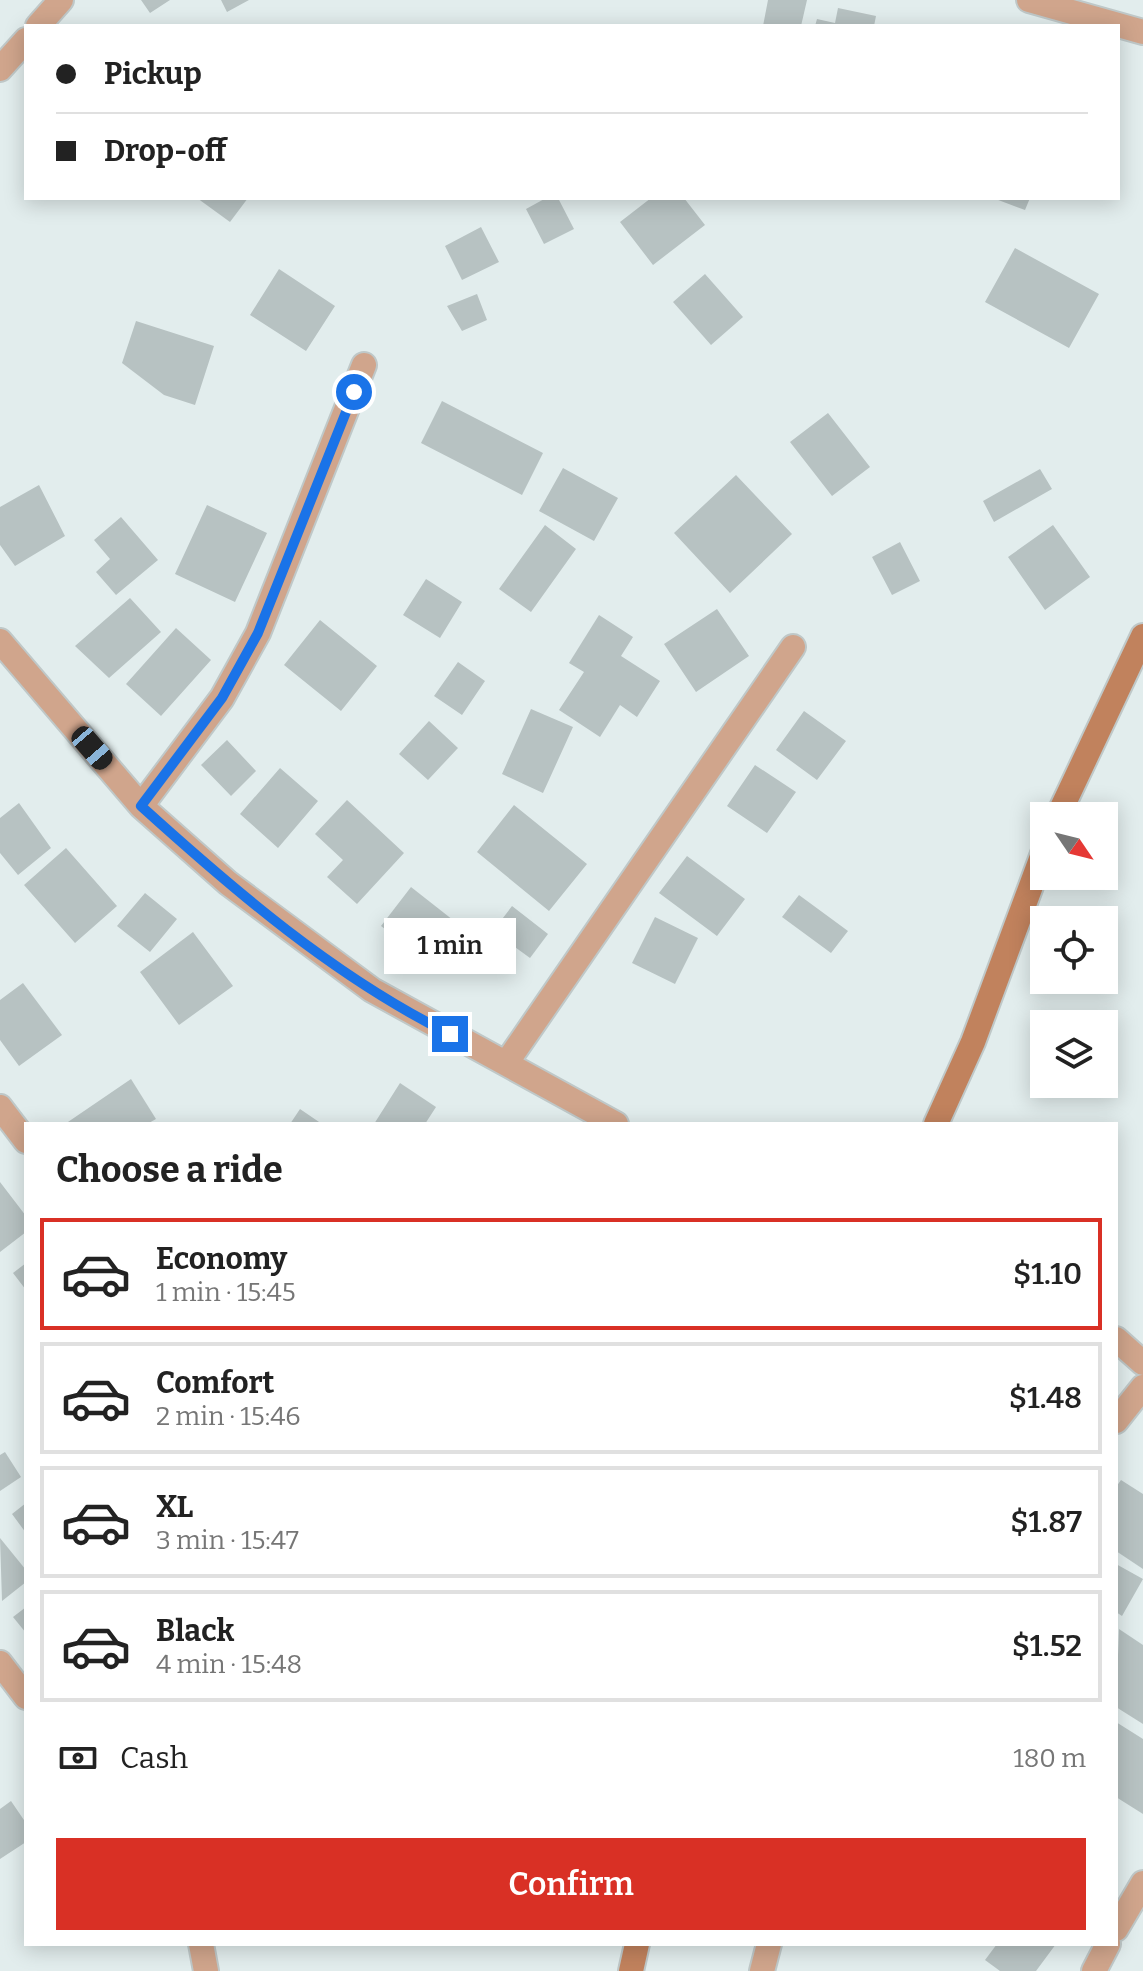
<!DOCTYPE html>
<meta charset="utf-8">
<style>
:root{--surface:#fff;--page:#f2f2f2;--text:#222;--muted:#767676;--line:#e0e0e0;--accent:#d93025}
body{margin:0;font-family:Bitter,serif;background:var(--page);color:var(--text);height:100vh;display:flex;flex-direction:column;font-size:30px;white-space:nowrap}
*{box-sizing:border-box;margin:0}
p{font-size:26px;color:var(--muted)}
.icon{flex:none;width:44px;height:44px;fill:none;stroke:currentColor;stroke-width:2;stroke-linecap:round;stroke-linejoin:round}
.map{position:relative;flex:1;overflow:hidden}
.panel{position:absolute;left:24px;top:1122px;width:1094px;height:824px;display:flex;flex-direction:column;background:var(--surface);border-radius:0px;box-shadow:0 4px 20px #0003}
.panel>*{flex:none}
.guide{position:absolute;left:24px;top:24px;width:1096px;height:176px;border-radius:0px;box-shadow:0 4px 20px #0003;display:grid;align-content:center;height:176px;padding:0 32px;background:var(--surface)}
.needle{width:52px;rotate:125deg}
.buttons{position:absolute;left:1030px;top:802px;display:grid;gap:16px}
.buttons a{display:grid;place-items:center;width:88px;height:88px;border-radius:0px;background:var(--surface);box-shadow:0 4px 20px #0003;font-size:40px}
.end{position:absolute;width:36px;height:36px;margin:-18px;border:10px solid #1a73e8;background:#fff;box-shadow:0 0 0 4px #fff}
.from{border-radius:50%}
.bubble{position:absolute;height:56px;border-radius:0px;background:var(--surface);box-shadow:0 4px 20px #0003;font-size:26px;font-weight:600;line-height:56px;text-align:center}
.car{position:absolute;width:24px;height:48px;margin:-24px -12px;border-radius:10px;box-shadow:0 0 6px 2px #0007;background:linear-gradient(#222 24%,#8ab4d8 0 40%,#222 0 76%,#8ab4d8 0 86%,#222 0)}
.guide b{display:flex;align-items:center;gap:28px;height:76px;font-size:30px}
.guide b+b{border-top:2px solid var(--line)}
.guide i{width:20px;height:20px;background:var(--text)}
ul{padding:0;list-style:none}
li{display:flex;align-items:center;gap:24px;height:112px;margin:0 16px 12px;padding:0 16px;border:4px solid var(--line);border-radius:0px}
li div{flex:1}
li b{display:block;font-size:30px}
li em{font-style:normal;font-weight:600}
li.selected{border-color:var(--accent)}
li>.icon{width:72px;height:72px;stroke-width:1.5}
h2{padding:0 32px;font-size:36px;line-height:96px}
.pay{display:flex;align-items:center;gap:20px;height:88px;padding:0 32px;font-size:30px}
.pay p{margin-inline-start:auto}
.action{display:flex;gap:16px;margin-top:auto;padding:16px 32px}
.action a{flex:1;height:92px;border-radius:0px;background:var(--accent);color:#fff;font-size:32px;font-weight:600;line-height:92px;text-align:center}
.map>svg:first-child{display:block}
.building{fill:#b7c2c2}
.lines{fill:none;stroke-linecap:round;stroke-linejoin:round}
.street-casing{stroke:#bfc8c8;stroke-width:28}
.secondary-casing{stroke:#bfc8c8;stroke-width:28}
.street{stroke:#d0a58c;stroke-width:24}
.secondary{stroke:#c1825d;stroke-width:24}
.route{stroke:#1a73e8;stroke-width:10}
</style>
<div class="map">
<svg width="1143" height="1971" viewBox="0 0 1143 1971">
<rect width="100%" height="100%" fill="#e2eded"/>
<path class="building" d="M141,0H170L150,13Z
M221,0H249L227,12Z
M768,0H807L801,26H763Z
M838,8L876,16L874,26H815L817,19L835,23Z
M197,198H248L230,222Z
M546,198H558L574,229L544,244L526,209Z
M651,198H684L705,225L653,265L620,222Z
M993,198H1030L1025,210Z
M481,227L499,262L462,280L445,246Z
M1015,248L1099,294L1069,348L985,302Z
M279,269L335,306L306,351L250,315Z
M705,274L743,317L711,345L673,302Z
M477,294L487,320L462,331L447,306Z
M136,321L214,346L195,405L164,395L122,363Z
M442,401L543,453L522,495L421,443Z
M828,413L870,467L832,496L790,442Z
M563,468L618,498L594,541L539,511Z
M1040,469L1052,489L994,522L983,501Z
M736,475L792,534L730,593L674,533Z
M39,485L65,536L15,566L0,545V507Z
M207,505L267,533L235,602L175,574Z
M121,517L158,560L116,595L96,572L110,559L94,540Z
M545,525L576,549L531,612L499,589Z
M1053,525L1090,577L1045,610L1008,557Z
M900,542L920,581L892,595L872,557Z
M426,579L462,602L440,638L403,615Z
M130,598L161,632L109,678L75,646Z
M717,609L749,656L696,692L664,644Z
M599,615L633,637L621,656L660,681L637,717L620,705L600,737L559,710L584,672L569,663Z
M320,620L377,666L341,711L284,665Z
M176,628L211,660L161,716L126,684Z
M458,662L485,681L462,715L434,696Z
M531,709L573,727L543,793L502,774Z
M804,711L846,741L817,780L776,750Z
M429,721L458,748L428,780L399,754Z
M227,740L256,771L231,796L201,765Z
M755,765L796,792L767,833L727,806Z
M280,768L318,801L278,848L240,814Z
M347,800L404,853L357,904L327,877L343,860L315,834Z
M19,803L51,848L18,875L0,853V818Z
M514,805L587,864L549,911L477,852Z
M66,848L117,906L75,943L24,885Z
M687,856L745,899L717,936L659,893Z
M411,887L453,920L423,958L381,926Z
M145,893L177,919L150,952L117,926Z
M799,895L848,931L831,953L782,917Z
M512,906L548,934L530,958L493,931Z
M655,917L698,938L675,984L632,963Z
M193,932L233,986L179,1025L140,972Z
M23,983L62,1035L19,1066L0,1040V1000Z
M131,1079L156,1119L147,1124H65Z
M400,1083L436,1107L425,1124H374Z
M300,1109L322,1124H290Z
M0,1182L26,1216V1232L0,1252Z
M26,1263V1290L13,1273Z
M5,1452L21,1477L0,1491V1455Z
M1121,1480L1143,1494V1569L1116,1551V1487Z
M26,1503V1533L12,1514Z
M0,1538L26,1570V1582L2,1601Z
M1116,1564L1143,1579L1122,1616L1116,1612Z
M26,1607V1633L13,1617Z
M1119,1629L1143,1645V1724L1116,1707Z
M1116,1722L1143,1739V1814L1116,1797Z
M11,1801L26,1823V1842L0,1859V1809Z
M997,1944H1056L1036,1971H1000L985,1960Z"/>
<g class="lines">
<defs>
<path id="street" d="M1029,0L1143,32
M38,26L61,0
M0,69L26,40
M0,641L141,806L228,883L372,990L616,1124
M141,806L222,698L258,633L364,365
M507,1062L793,647
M0,1107L26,1141
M1116,1339L1143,1363
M1116,1421L1143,1387
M0,1663L26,1697
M1116,1929L1143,1883
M201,1944L206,1971
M762,1971L769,1944
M1094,1971L1108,1944"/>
<path id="secondary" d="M1058,816L1143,636
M936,1124L973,1042L1044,851
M631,1971L637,1944"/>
</defs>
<use href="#street" class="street-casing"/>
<use href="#secondary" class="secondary-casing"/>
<use href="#street" class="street"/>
<use href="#secondary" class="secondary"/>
</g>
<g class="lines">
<path class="route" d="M354,392L258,633L222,698L141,806C236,892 335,977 450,1034"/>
</g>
</svg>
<div class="buttons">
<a><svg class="needle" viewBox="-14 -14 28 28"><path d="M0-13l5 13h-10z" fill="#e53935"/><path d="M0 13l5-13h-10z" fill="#767676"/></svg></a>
<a><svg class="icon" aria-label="locate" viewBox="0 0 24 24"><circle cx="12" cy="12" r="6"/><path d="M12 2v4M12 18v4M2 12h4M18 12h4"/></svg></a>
<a><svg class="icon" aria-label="layers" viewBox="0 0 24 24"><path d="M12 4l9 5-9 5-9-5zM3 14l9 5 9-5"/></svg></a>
</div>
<i class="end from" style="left:354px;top:392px"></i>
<i class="end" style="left:450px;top:1034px"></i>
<div class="bubble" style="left:384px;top:918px;width:132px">1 min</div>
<i class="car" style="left:92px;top:748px;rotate:139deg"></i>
<div class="guide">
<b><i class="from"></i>Pickup</b>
<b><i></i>Drop-off</b>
</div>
<section class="panel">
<h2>Choose a ride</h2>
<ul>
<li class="selected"><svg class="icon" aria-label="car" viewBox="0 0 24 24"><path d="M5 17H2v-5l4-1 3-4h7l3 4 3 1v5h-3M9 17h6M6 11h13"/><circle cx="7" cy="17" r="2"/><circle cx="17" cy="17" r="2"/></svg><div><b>Economy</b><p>1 min · 15:45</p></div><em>$1.10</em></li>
<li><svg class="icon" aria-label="car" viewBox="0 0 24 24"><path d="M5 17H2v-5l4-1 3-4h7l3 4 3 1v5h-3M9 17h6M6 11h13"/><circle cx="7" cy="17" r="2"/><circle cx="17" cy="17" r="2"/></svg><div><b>Comfort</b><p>2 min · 15:46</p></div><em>$1.48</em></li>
<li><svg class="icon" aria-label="car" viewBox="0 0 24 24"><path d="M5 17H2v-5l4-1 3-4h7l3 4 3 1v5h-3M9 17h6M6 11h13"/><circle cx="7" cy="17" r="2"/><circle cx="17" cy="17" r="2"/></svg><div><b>XL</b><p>3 min · 15:47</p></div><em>$1.87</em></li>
<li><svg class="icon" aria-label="car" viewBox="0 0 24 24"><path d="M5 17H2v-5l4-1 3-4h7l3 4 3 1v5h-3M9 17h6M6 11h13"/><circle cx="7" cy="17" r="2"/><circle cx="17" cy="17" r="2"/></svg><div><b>Black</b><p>4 min · 15:48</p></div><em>$1.52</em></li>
</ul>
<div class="pay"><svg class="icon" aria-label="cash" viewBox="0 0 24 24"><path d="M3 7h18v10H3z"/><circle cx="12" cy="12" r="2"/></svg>Cash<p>180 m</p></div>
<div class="action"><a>Confirm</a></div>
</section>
</div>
